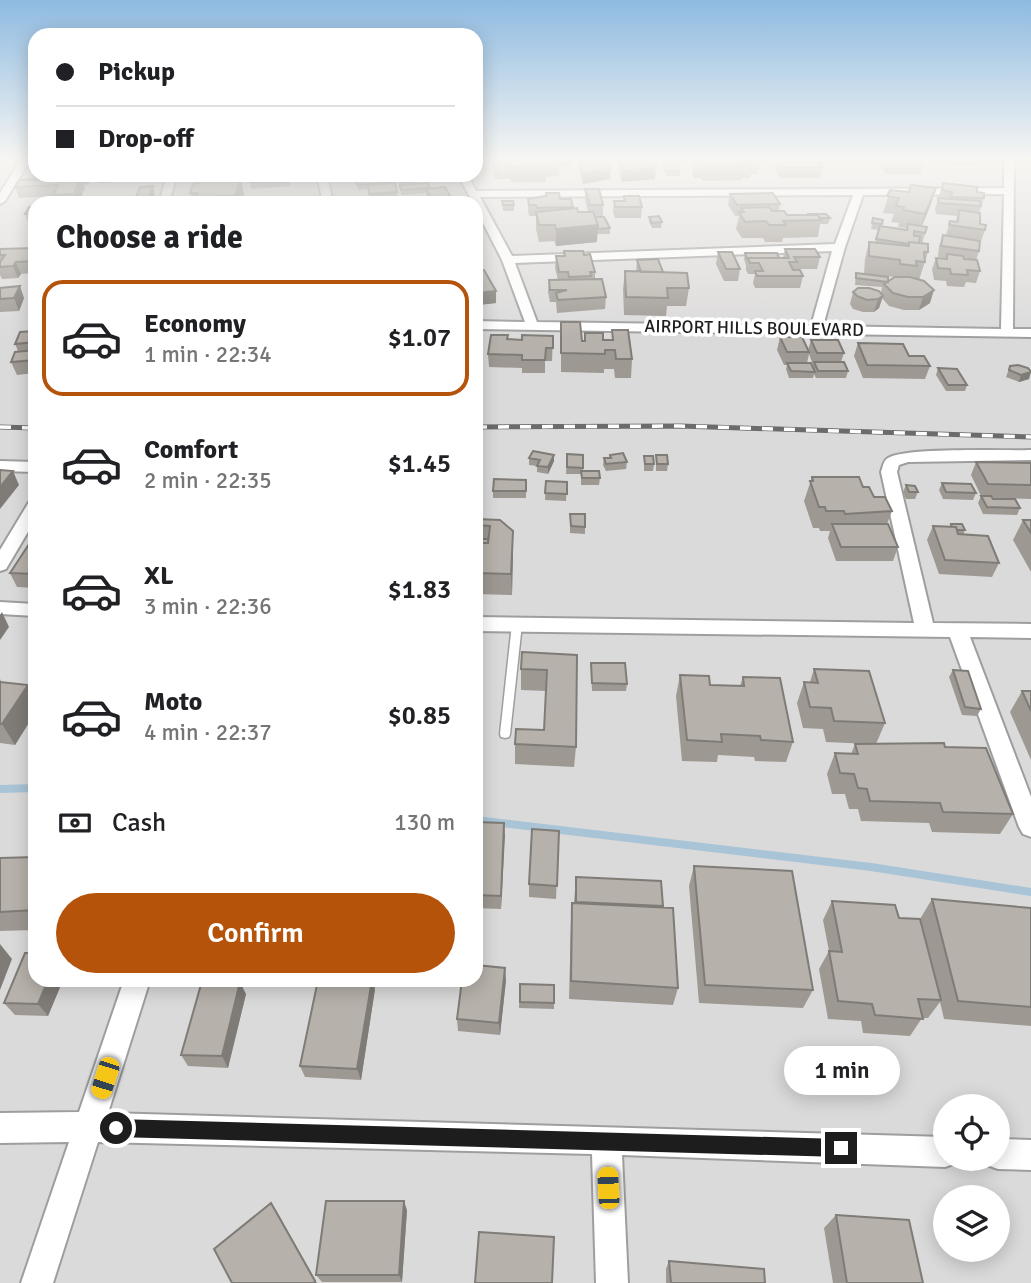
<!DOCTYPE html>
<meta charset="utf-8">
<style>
:root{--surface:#fff;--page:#f6f6f6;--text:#202124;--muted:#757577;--line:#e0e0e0;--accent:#b45309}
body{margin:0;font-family:Signika,sans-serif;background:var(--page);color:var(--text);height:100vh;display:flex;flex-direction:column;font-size:26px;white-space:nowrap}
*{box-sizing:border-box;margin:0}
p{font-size:23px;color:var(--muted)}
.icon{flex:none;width:38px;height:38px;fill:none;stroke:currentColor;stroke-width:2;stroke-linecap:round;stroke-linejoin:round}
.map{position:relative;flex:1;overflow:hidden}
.sheet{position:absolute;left:28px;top:196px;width:455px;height:791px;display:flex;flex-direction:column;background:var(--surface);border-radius:21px;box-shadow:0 4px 18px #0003}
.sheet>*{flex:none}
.guide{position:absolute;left:28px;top:28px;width:455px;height:154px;border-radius:21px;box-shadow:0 4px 18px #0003;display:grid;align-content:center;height:154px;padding:0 28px;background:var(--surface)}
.buttons{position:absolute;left:933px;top:1094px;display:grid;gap:14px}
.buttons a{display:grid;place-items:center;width:77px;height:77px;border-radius:50%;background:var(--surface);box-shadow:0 4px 18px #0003;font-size:35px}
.end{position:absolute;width:32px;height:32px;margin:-16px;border:9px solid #1d1d1d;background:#fff;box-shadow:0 0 0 4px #fff}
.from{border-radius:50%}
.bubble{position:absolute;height:49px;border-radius:24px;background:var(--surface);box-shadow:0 4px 18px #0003;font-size:23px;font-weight:600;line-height:49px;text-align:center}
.car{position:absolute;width:21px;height:42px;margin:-21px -10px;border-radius:9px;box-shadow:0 0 5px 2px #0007;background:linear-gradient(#f5c518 24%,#345 0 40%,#f5c518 0 76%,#345 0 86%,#f5c518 0)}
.guide b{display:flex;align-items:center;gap:24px;height:66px;font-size:26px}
.guide b+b{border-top:2px solid var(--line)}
.guide i{width:18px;height:18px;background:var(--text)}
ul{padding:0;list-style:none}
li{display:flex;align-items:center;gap:21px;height:116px;margin:0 14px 10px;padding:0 14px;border:4px solid transparent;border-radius:21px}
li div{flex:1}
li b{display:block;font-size:26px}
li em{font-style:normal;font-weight:600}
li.selected{border-color:var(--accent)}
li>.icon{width:63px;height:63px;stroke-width:1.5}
h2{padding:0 28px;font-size:32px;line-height:84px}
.pay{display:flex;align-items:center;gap:18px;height:77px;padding:0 28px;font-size:26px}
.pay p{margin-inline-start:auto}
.button{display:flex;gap:14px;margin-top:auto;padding:14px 28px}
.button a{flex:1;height:80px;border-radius:42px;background:var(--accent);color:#fff;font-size:28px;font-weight:600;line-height:80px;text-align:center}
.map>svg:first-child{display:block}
.residential{fill:#dbdada;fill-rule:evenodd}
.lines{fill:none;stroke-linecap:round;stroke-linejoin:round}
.stream{stroke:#a8c4d6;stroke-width:8}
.lane-casing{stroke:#9e9e9e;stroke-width:3}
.street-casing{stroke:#9e9e9e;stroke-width:4}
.lane{fill:#fff;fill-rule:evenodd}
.street{fill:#fff;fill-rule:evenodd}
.rail-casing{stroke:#6b6b6b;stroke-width:5}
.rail{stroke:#fff;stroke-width:3.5;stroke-dasharray:11;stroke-linecap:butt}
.wall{fill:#9d9892;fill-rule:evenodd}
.shaded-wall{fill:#7f7c77}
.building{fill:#b6b1aa;stroke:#7f7c77;stroke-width:2}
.route{fill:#1d1d1d}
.labels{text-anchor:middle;stroke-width:7;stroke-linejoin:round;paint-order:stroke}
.far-street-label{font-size:18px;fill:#1d1d1d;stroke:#fff}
</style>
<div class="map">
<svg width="1031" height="1283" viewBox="0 0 1031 1283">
<rect width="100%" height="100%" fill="#edebe4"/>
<path class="residential" d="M0,159H35V175H476V159H1031V1283H0ZM35,203H476V980H35ZM945,1106H998V1158H945ZM945,1197H998V1250H945Z"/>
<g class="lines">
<path class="stream" d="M0,789L35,788
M476,820L871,867L1031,892"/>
<defs>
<path id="lane" d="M517,621L522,624L510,734L509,737L505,738L501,737L500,734L512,624Z"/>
<path id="street" d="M21,159H31L5,201L0,204V193Z
M1004,159H1014L1013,329H1031V337L476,329V321L525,322L502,260L476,209V203H473L458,175H468L476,191L1004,188ZM1004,194L1001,329L823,326L845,247L863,195ZM853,195L835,244L512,256L480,197ZM832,251L811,326L537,322L515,263Z
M167,175H177L169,203H159Z
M317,175H327L333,203H323Z
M1031,450V460L908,462L899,465L897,472L933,623L1031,624V638L970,637L1031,797V837L1023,834L1019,827L950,637L476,631V617L914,623L881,472C883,467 883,461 888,458C908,447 1003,451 1031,450Z
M0,461L35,462V472L0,471Z
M35,501V520L6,569L0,571V550L29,502Z
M0,602L35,604V616L0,614Z
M124,980H150L108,1113L945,1137V1158H957L956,1163L945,1167L622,1155L628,1283H596L592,1154L98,1142L53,1283H21L69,1142L0,1143V1113L79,1112Z
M998,1139L1031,1140V1170L998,1169L987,1165L985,1158H998Z"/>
</defs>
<use href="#lane" class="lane-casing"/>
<use href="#street" class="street-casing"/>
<use href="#lane" class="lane"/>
<use href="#street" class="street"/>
<defs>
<path id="rail" d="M0,427L35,428
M476,427L680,426L1031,437"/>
</defs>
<use href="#rail" class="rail-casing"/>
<use href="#rail" class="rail"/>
</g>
<path class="wall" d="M492,159H571V167H560L559,176L546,177V182H511V179H494Z
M586,159H609L610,179L583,184L579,170V160Z
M615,159H655V179L622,182L618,170L619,167Z
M694,159H760L758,174H751L750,178H742L741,180L703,181L701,178H694L692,173Z
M777,159H850L849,162L823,163L819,178H780L775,169Z
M865,159H920L919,160L923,163L920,174H886L880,165L881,162H867Z
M943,159H982L980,165H949Z
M664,162L680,171V176H666L663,168Z
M35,163V175H92L88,185H84L85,188L78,203H43L55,202L54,196L19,198L15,187L34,180L31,169Z
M248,175H289L290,186L251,189Z
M367,175H388L390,184L397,192L398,203H370L369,189L358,190L356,180L368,179Z
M399,175H414L415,184L430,188L454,203H429L427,199L426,193L402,195L399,187Z
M943,183L977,192L984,198L979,213L980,224L985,230L981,241H980L979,251L976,260L980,271L976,283L966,282L964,287L947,286L946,281L934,280L932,269L936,258H945L938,257L939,246L943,235H946L950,221H956L957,216L936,214L935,209Z
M585,189L603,205V216H594L595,217L610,228V234H597V242L556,246L554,241L539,242L536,229V216H529L528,210V199H560L573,207V209L578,212H588L585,200Z
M890,190L931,204L922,226L925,233L922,244L928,252L919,280L930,303L919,310H904L889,306L882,298L879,308L874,312H863L853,309L850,304L853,292L881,293L882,287L855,285L856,273L888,281L894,277L864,274L865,259L869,242H875L879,230L871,229L873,218L883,220L882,226L907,230V228L898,227L899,223L891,222L894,214L883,213Z
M190,193L244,194L241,203H192Z
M730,194L780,204L779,211L787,215L830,218L828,224H820L818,237L783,238L782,242H765L763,238H742L736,229L739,216H735L728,205Z
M624,196L642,207L641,218H615L613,212L614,201H623Z
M502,201L514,205V211H503Z
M35,207V225H29L25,214Z
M649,217L662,222L661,228H652L649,222Z
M35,248V273L21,274L18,278L2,279L0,275V249Z
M785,249L820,257L817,269H795V270L803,276L800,288H755L753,283L755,274H748L746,270V265L744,259L745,253L783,258Z
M564,251L584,255L595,272V279L606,297L605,309L557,313L556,302H550L548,292L549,280H558L555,268L556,256H563Z
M718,252L740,269L738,281H724L716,264Z
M637,260L663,272L689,288L686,306H667L666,316L624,315L623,289L625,271L636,272Z
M476,271L496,291V303L476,305Z
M0,288L24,298L19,311L0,312Z
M561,322L582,341H584L585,333L603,340H612V330L632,359L631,378H615L614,369H604V373L561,372Z
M476,326H478L479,362H476Z
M35,331V373L17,375L11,362L18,351L15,344Z
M553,336L552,361H545V373H522V368L489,367L488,354L508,339L522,340Z
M780,337L808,350L811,340L844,353L841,362L848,371L846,378H816L814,374L813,378H789L786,369L787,365H784L777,350ZM809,354L813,365V366L807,363Z
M858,343L909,356L930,366L925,379L863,378L854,356Z
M1010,366L1029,379L1019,382L1006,377Z
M938,368L967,385L965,391H946L936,375Z
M567,454L583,455V471L600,478L599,485H581V474H566Z
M610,455L627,462L626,469L606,471L603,465L604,458H609Z
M656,455L668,464L667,471H656Z
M644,456L654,464L653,471H644Z
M529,458L554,461L548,474L537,472V466L529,465Z
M976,462L1031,463V499L992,498L1020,508L1017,515L983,514L978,503L981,496L971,475Z
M812,477L863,487L892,511L887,524L898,547L893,561H836L828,538L830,531H820L819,528H813L804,501Z
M526,480V498H493V491Z
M546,481L567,482L566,501L545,500Z
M942,483L976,493L973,500L943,499L939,490Z
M906,485L918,492L915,499H906L903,492Z
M570,514L585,527V534L570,533Z
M476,519L513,531L512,595L476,594Z
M1023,520H1031V572L1013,540Z
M951,524L965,530L963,535L999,563L992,577L939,574L927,540L933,526L950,527Z
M35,535V588L17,587L10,573Z
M476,644H479V662L476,663Z
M577,655L576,747L574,767L515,764V744L544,730L546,691L521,690V669Z
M591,663L627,684L626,691H592Z
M814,669L885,723L876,744L945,747L1013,814L1000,834L932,832L929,823L861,821L858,809H849L845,794H832L827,774L835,753L851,754L855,744H870L826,742L823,729L803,728L797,703L804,682H810Z
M953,670L981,709L977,716L962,715L949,677Z
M680,675L710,685L740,686L743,677L793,742L786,762L755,761L754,757L718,755L717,762L682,761L676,696Z
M0,679L2,683L35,698V713L15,745L0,743Z
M1022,691H1031V760L1010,712Z
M476,822L504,823L501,909L476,908Z
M559,831L556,899L529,897V884Z
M35,857V930L0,931V858Z
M694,866L813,990L803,1008L699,1003L689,886Z
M576,877L661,881L662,908L678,988L673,1005L569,999L571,922L572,903H574Z
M932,899L1031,908V1026L944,1019L940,1002L928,1018H922L910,1036L863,1033L861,1021L828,1019L819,969L829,951L823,920L832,901L899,918L924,935L920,919Z
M35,980H63L48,1016L15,1015L4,1003Z
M506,980L500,1035L458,1031L457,1019Z
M520,984L554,985V1009L519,1008Z
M375,989L361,1080L305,1077L300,1066Z
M246,994L228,1068L188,1066L181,1055Z
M407,1210L402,1282H322L316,1275Z
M836,1215L923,1283H833L824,1228Z
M669,1261L765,1283H666V1269Z"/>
<path class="shaded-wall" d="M656,168L655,179L622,182L623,171Z
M611,169L610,179L583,184V173Z
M86,175H92L88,185Z
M96,175H129L128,181L99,183Z
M81,177L85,188L78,203H76L74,194Z
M241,178L244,194L241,203H237L235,196Z
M153,186L155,197L153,203H147Z
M936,188L931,204L920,230L925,214Z
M598,225L597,242L556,246V229Z
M16,262L21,274L18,278L13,266Z
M20,286L24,298L19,311L14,298Z
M934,290L930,303L919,310L923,297Z
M496,291V303L479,305V293Z
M883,296L879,308L874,312L878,299Z
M1031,372L1029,379L1019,382L1021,375Z
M554,455V461L548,474V467Z
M13,471L19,485L0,509V487Z
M513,531V552L512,595L511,574Z
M2,612L9,627L0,640V615Z
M28,685L35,698V713L15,745L2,724Z
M504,823L505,836L501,909V896Z
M0,944L12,959L0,990Z
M505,968L506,980L500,1035L499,1023Z
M48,980H63L48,1016L38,1004Z
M372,980H373L375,989L361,1080L357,1069Z
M240,982L246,994L228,1068L222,1056Z
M404,1201L407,1210L402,1282L399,1275Z
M271,1203L277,1212L317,1283H314Z"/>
<path class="building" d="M494,159H560V161H545L546,166L511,167V163L494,164Z
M560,159H571V162H560Z
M601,159L602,162H608L611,169L583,173L579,160Z
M619,159H648L654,161L656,168L623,171Z
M695,159H751L753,163H743L744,165H705L703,162H696Z
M777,159H820L823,163H818L821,167H782Z
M886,159H918L923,163H889Z
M664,162H677L680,171H666Z
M34,163H35V169H31Z
M248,175H288V176L249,178Z
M399,175H414L415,180L399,181Z
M81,177L74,194L53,195L58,185L15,187L19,180Z
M241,178L235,196L196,197L198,193H190L193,184L198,183L200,179Z
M389,178L390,183L357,185L356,180Z
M395,183L397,192L369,194L368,185Z
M428,183L430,188L401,190L400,185Z
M943,183L977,187V192L984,193V198L951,197L952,192L942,190Z
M911,185L936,188L925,214L903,210L904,207L896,206L899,198L887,196L890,190L909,192Z
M153,186L147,203H134L140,187Z
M445,187L454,203H434L426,189Z
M585,189H599L603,205H590Z
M546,193H559L560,199H571L573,207L537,208L536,205H529L528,199L546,196Z
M773,193L780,204L737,205L730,194Z
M624,196H639L642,207H615L614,201H625Z
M423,197L425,203H405L404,199Z
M938,198L980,201L981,206L939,203Z
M288,200L287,203H265V201Z
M69,201L68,203H43L44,202Z
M502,201H513L514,205H503Z
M29,207H35V213L25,214Z
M769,207L772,211H784L787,215H817L821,220L783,221L786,225H769L766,221L745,222L739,212H744L741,208Z
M577,208L578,212H593L598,225L556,229L555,225H539L536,212Z
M959,210L980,213V224L986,225L985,230L949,225L950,221L958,222Z
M807,214H826L830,218H820L817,215Z
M659,216L662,222L652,223L649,217Z
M595,217H604L610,228L598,229V225Z
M873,218L883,220L882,224L872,223Z
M908,224L927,227L925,233L914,231V236H920L919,243L909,242V244L876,239L880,226L907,230Z
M943,235L980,241L979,251L941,246Z
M869,242L909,246V242L928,244V252H924L925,262L916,261L917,266L900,264V260L869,256Z
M35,248V258L33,261L16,262L13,266L0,267V262L5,255H0V249Z
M785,249H815L820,257H794L797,262H789L793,270H800L803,276H757L755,271H763L759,263H750L748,258H789Z
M564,251H583L584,255L590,254L595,272H590L591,276L569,277L568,272H559L556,256H565Z
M718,252H732L740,269H726Z
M745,253H777L779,258H748L747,259Z
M947,254L963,256L964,259L977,260L980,271L967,270L968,275L951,274L950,269L938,268L936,258L947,259Z
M658,259L663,272H641L637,260Z
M484,270L496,291L476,293V271Z
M625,271L687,273L689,288H667L668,298L626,297Z
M856,273L888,277V282L856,278Z
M895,277H910L924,281L934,290L923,297H908L893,293L884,284Z
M602,279L606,297L558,300L556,293L567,290H550L549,280Z
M20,286L14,298L0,299V288Z
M858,288H869L879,291L883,296L878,299L867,300L857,296L853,292Z
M561,322H580L582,341H585V333H603V340H613L612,330H628L632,359H616L615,350H605V354L561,353Z
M476,326H478V343H476Z
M35,331V342L15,344L20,332Z
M491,335H508L507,339L522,340V335L553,336V348H546L545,360H522V355L488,354Z
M780,337H802L809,352H787Z
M811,340H838L844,353H817Z
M858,343L903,344L909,356H924L930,366L867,365Z
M35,350V360L11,362L15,352Z
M814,362H844L848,371H818Z
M787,363H811L815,372L791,371Z
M1018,365L1028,368L1031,372L1021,375L1009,370L1010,366Z
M938,368L957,369L967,385H948Z
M533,451L554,455L548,467L537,466L540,460L529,458Z
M623,453L627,462L606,464L604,458H611L610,455Z
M567,454L583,455V468L567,467Z
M656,455H667L668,464H657Z
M644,456H653L654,464H645Z
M976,462L1031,463V485L988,484Z
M0,470L13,471L0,487Z
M581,471H599L600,478H582Z
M812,477H859L863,487H869L874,497H885L892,511L845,514L844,511H826L825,507H819L810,481H813Z
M494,479L526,480V491H493Z
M546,481L567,482V494L545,493Z
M942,483L971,484L976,493L946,492Z
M906,485L915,486L918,492H909Z
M981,496H991L993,499H1015L1020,508L987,507Z
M570,514H585V527L571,526Z
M476,519L500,520L513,531L511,574L476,573V543H488L490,526L476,525Z
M1023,520H1031V533Z
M832,524H888L898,547H841Z
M951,524H962L965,530H957L956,527H952Z
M933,526L956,527L958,534L988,536L999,563L945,560Z
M35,535V574L10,573Z
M476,539H488V543H476Z
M476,644H479V655H476Z
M522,652L577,655L576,747L515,744L516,729L544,730L547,670L521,669Z
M591,663H625L627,684L592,683Z
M814,669L869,671L885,723L834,721L831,708L810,707L804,682L818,683Z
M953,670L968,671L981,709L965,707Z
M680,675L709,676L710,685L744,686L743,677L780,678L793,742L761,740L760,736L721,734L722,742L687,740Z
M0,682L28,685L2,724H0Z
M1022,691H1031V711Z
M944,743L945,747L986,748L1013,814L943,812L940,803L870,801L867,789L858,788L854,774L840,773L835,753L858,754L855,744Z
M476,822L504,823L501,896L476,895Z
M532,829L559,831L557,886L529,884Z
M35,857V910L0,912V858Z
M694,866L792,871L813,990L705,985Z
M576,877L661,881L663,906L576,902Z
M932,899L1031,908V1007L958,1001Z
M832,901L895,905L899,918L920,919L941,1000L918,999L923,1019L875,1015L872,1004L838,1001L829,951L842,952Z
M572,903L673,908L678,988L571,981Z
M25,953H35V980H48L38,1004L4,1003Z
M476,965L505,968L499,1023L457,1019L462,980H476Z
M318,980H372L357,1069L300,1066Z
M202,981L240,982L222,1056L181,1055Z
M520,984L554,985V1003L520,1002Z
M326,1201H404L399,1275H316Z
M271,1203L315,1281L314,1283H232L214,1249Z
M836,1215L909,1220L923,1283H847Z
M479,1232L554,1237L552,1283H475Z
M669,1261L764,1269L765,1283H671Z"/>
<linearGradient id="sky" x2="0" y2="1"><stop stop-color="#8ebae1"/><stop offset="0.47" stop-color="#f7f6f3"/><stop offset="1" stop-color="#f7f6f3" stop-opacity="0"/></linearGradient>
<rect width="1031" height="339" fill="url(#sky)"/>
<path class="route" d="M116,1119L841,1139L847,1142L850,1148L847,1154L841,1157L116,1137L110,1134L107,1128L110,1122Z"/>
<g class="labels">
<g class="far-street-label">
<text transform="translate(754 328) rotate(1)" y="6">AIRPORT HILLS BOULEVARD</text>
</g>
</g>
</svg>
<div class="buttons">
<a><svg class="icon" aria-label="locate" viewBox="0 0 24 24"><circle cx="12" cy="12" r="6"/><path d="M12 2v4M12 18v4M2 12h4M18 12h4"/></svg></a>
<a><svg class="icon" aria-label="layers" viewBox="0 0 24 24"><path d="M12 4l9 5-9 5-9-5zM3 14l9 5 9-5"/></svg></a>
</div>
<i class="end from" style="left:116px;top:1128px"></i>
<i class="end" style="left:841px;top:1148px"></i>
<div class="bubble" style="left:784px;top:1046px;width:116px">1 min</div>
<i class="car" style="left:105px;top:1078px;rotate:198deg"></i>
<i class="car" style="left:608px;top:1188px;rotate:357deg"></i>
<div class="guide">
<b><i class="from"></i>Pickup</b>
<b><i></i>Drop-off</b>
</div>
<section class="sheet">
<h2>Choose a ride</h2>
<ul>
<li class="selected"><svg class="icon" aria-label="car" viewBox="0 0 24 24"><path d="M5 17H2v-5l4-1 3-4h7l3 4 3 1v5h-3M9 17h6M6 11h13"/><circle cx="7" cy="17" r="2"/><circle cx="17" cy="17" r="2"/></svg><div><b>Economy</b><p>1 min · 22:34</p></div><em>$1.07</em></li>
<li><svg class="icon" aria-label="car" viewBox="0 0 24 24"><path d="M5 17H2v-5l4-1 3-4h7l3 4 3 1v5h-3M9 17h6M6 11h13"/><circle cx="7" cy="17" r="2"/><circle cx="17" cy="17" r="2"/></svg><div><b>Comfort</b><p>2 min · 22:35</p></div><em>$1.45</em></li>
<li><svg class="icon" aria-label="car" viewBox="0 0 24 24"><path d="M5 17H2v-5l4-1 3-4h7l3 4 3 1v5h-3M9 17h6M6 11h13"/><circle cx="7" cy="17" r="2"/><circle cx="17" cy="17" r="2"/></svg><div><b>XL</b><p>3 min · 22:36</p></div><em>$1.83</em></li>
<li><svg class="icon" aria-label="car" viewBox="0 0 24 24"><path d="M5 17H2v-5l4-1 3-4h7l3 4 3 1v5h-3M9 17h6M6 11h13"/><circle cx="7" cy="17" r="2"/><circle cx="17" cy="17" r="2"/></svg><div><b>Moto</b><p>4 min · 22:37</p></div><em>$0.85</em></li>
</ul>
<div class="pay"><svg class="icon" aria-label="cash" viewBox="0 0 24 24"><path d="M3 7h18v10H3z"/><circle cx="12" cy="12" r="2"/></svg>Cash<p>130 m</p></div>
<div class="button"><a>Confirm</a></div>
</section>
</div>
